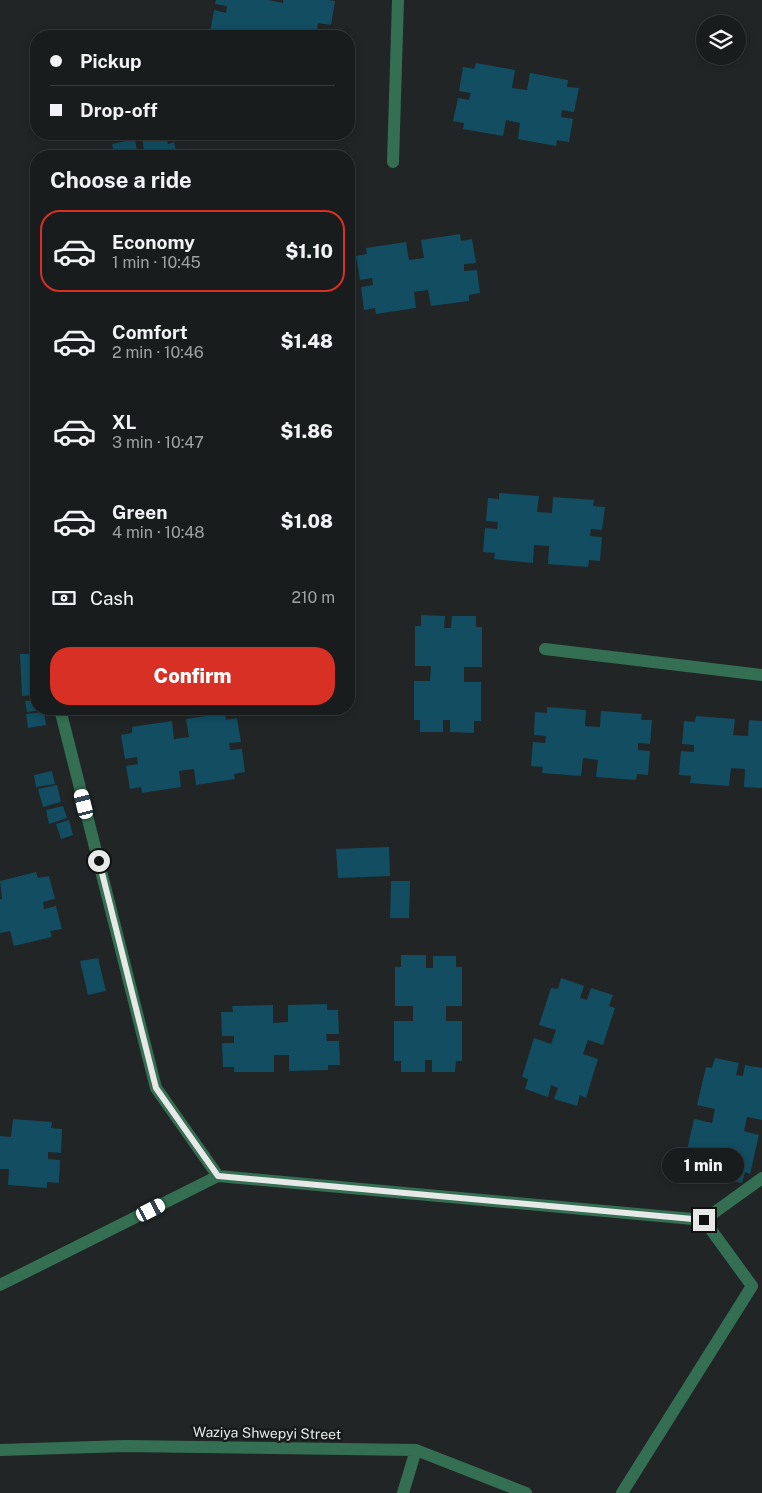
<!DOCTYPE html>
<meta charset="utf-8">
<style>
:root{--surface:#191c1c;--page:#222525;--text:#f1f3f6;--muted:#9fa1a3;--line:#373a3b;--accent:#d93025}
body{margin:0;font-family:"Public Sans",sans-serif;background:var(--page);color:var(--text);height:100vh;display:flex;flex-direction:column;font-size:19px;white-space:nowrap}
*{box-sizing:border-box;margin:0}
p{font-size:16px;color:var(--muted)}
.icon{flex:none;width:28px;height:28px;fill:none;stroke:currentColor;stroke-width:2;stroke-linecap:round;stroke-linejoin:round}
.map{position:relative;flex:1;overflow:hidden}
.drawer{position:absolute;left:30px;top:150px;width:325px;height:565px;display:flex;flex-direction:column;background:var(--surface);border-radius:20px;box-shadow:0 2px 8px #0003,0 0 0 1px var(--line)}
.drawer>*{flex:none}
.top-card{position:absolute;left:30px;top:30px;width:325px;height:110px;border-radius:20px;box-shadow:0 2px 8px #0003,0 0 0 1px var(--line);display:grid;align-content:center;height:110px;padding:0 20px;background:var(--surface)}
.buttons{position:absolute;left:696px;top:15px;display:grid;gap:10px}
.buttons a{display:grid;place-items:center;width:50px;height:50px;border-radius:50%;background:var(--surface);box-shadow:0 2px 8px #0003,0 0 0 1px var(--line);font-size:25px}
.end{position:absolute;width:22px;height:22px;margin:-11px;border:6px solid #e7e9e9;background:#111;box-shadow:0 0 0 2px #111}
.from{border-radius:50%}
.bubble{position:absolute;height:35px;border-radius:18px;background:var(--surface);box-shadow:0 2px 8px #0003,0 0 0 1px var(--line);font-size:16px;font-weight:800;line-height:35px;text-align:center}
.car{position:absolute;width:15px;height:30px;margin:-15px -8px;border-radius:6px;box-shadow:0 0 4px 1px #0007;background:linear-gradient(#fff 24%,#345 0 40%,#fff 0 76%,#345 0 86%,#fff 0)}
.top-card b{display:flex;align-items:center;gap:18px;height:48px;font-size:19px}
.top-card b+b{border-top:1px solid var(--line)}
.top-card i{width:12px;height:12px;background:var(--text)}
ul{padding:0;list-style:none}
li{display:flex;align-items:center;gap:15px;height:82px;margin:0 10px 8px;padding:0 10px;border:2px solid transparent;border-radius:20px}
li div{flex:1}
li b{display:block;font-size:19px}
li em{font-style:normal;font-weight:800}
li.selected{border-color:var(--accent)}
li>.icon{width:45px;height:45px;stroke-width:1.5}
h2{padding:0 20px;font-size:22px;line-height:60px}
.pay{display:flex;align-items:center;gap:12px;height:55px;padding:0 20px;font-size:19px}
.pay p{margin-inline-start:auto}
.action{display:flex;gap:10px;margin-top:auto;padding:10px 20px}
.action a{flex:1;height:58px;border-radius:20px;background:var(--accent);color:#fff;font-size:20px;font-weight:800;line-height:58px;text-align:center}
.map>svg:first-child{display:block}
.building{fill:#124d62}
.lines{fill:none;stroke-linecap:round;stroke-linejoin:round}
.minor{stroke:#346f53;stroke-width:12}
.route{stroke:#e7e9e9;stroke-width:6}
.labels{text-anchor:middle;stroke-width:5;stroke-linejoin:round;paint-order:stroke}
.street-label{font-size:14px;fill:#e7e9e9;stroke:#181b1b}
</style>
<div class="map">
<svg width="762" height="1493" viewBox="0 0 762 1493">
<rect width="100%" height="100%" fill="#212525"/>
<path class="building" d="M216,0H268L283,3V0H328L335,1L331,25L318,23L317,30L329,32L328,36H277L262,33V36H221L210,33L214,10L226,13L227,6L215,4Z
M476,63L515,70L512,88L527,90L530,73L568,80L567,87L579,88L574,112L562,110L561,117L573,119L569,142L557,140L556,146L518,139L520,123L506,120L503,136L463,129L464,123L453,121L458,98L469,100L471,93L459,91L463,67L474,69Z
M160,134H166L168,144L174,142L177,156H115L112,144L135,139L137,151L144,150L142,137Z
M460,234L461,241L472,239L476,263L464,264V271L477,270L480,293L469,295V301L431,306L428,290L414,292L416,308L376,314L375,308L364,310L361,287L373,285L372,278L360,280L356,256L367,254L366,248L406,242L409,260L424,258L421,240Z
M499,493L539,496L537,512L552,513L553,497L594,500L593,506L605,507L602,530L591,529L590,536L602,537L600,561L589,560L588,567L548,564L549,546L534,545L533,563L494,559L495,553L483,552L485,528L497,529L498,522L486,521L488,498L499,499Z
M421,615L445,616L444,628H451L452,616H476V627H482V667H464V682H481V721H474V733L450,732V720H443V732H420V720H414V681H430L431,666H415V626H421Z
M20,654H36V695L22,696Z
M36,700V709L41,710L27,712L25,701Z
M547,707L586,710L585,726L600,727L601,711L642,714L641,720H652L650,744L638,743V750L650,751L648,775L637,774L636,780L596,777L598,760L583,758L581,776L542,773L543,767L531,766L533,742L545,743L546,736L534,735L535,712L547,713Z
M44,712L46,725L28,728L26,714Z
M225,713L226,720L237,718L241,742L229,743L230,750L242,749L245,772L234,774L235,779L196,785L194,769L179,771L181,787L142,793L141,787L130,789L126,766L138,764L137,757L125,759L121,735L132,733V727L172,721L174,739L189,737L186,719Z
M696,716L735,719L733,735L748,736L749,720L762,721V788L744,787L745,769L731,768L729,786L690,783L691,776L679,775L681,751L694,752V745L682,744L684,721L695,722Z
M52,771L55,784L36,787L34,775Z
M57,785L61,802L43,807L38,789Z
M63,806L67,818L49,824L46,810Z
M69,820L73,835L61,839L56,824Z
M389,847L390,876L338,878L336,849Z
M36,872L38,878L49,876L55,899L43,902L44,909L56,906L62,929L50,931L52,937L14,946L10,931L0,933V899H2L0,881Z
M391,881H410L409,918H390Z
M401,955H426V968H433V956H456V967H462V1006H446V1021H462V1061H456L455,1072H432V1060H425V1072H401V1061H394V1021H413V1006H395V967H401Z
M98,958L106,991L88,995L80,961Z
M561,978L584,986L580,998L587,1000L591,988L613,995L609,1006L615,1008L603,1045L588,1040L583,1054L598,1059L586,1098L580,1095L577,1106L554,1099L558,1088L551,1085L548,1097L525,1089L528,1079L522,1077L534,1038L551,1044L556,1030L539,1025L551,988L558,989Z
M327,1004V1010H338L339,1034H326L327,1041H339L340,1065H328V1070L289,1071V1055H274V1072H234V1067H223L222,1043H234V1036H222L221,1012H233L232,1006L273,1005V1023L288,1022V1005Z
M715,1058L739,1063L736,1075L743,1076L745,1065L762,1068V1120L747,1117L744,1131L759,1135L750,1174L745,1172L742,1183L719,1178L722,1166L715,1165L712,1176L689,1171L691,1160L685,1159L694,1119L712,1123L715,1109L697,1105L706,1067L712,1068Z
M13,1119L52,1122L51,1128L62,1129L61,1153L48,1152V1159L60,1160L59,1183L47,1182V1188L8,1185L9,1169H0V1136L11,1137Z"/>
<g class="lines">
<path class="minor" d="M393,162L398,0
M545,649L762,675
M60,709L156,1088L218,1176L704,1220L752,1286L622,1493
M704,1220L762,1178
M0,1285L218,1176
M0,1450L125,1446L416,1450L526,1493
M403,1493L416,1450"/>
</g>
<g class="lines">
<path class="route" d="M99,861L156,1088L218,1176L704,1220"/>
</g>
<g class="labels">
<g class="street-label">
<text transform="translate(267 1433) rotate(1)" y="5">Waziya Shwepyi Street</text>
</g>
</g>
</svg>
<div class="buttons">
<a><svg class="icon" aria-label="layers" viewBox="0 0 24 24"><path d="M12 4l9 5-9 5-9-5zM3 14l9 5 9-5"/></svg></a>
</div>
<i class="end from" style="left:99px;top:861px"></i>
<i class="end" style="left:704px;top:1220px"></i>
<div class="bubble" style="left:662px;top:1148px;width:82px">1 min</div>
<i class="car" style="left:84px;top:804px;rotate:346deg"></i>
<i class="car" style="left:151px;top:1210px;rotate:63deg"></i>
<div class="top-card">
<b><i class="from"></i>Pickup</b>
<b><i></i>Drop-off</b>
</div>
<section class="drawer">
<h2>Choose a ride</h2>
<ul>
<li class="selected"><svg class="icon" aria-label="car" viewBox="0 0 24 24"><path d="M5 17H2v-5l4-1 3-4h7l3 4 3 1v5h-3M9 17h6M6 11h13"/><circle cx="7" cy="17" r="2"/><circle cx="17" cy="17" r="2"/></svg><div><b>Economy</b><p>1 min · 10:45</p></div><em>$1.10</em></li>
<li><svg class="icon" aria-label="car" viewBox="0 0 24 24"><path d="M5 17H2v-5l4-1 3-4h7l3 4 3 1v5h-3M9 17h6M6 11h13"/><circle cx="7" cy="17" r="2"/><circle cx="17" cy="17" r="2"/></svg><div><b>Comfort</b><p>2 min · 10:46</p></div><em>$1.48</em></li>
<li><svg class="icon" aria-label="car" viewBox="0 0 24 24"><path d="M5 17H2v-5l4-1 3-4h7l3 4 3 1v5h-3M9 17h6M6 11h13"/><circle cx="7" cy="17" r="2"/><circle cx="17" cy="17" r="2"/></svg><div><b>XL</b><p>3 min · 10:47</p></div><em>$1.86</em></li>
<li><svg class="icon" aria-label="car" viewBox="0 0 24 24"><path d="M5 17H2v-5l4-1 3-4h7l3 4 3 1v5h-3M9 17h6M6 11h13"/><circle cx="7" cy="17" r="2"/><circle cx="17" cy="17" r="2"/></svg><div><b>Green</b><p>4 min · 10:48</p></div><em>$1.08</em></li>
</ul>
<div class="pay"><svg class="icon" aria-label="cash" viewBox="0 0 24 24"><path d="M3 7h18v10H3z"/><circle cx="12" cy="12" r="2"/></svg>Cash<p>210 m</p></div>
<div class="action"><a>Confirm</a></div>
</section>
</div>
